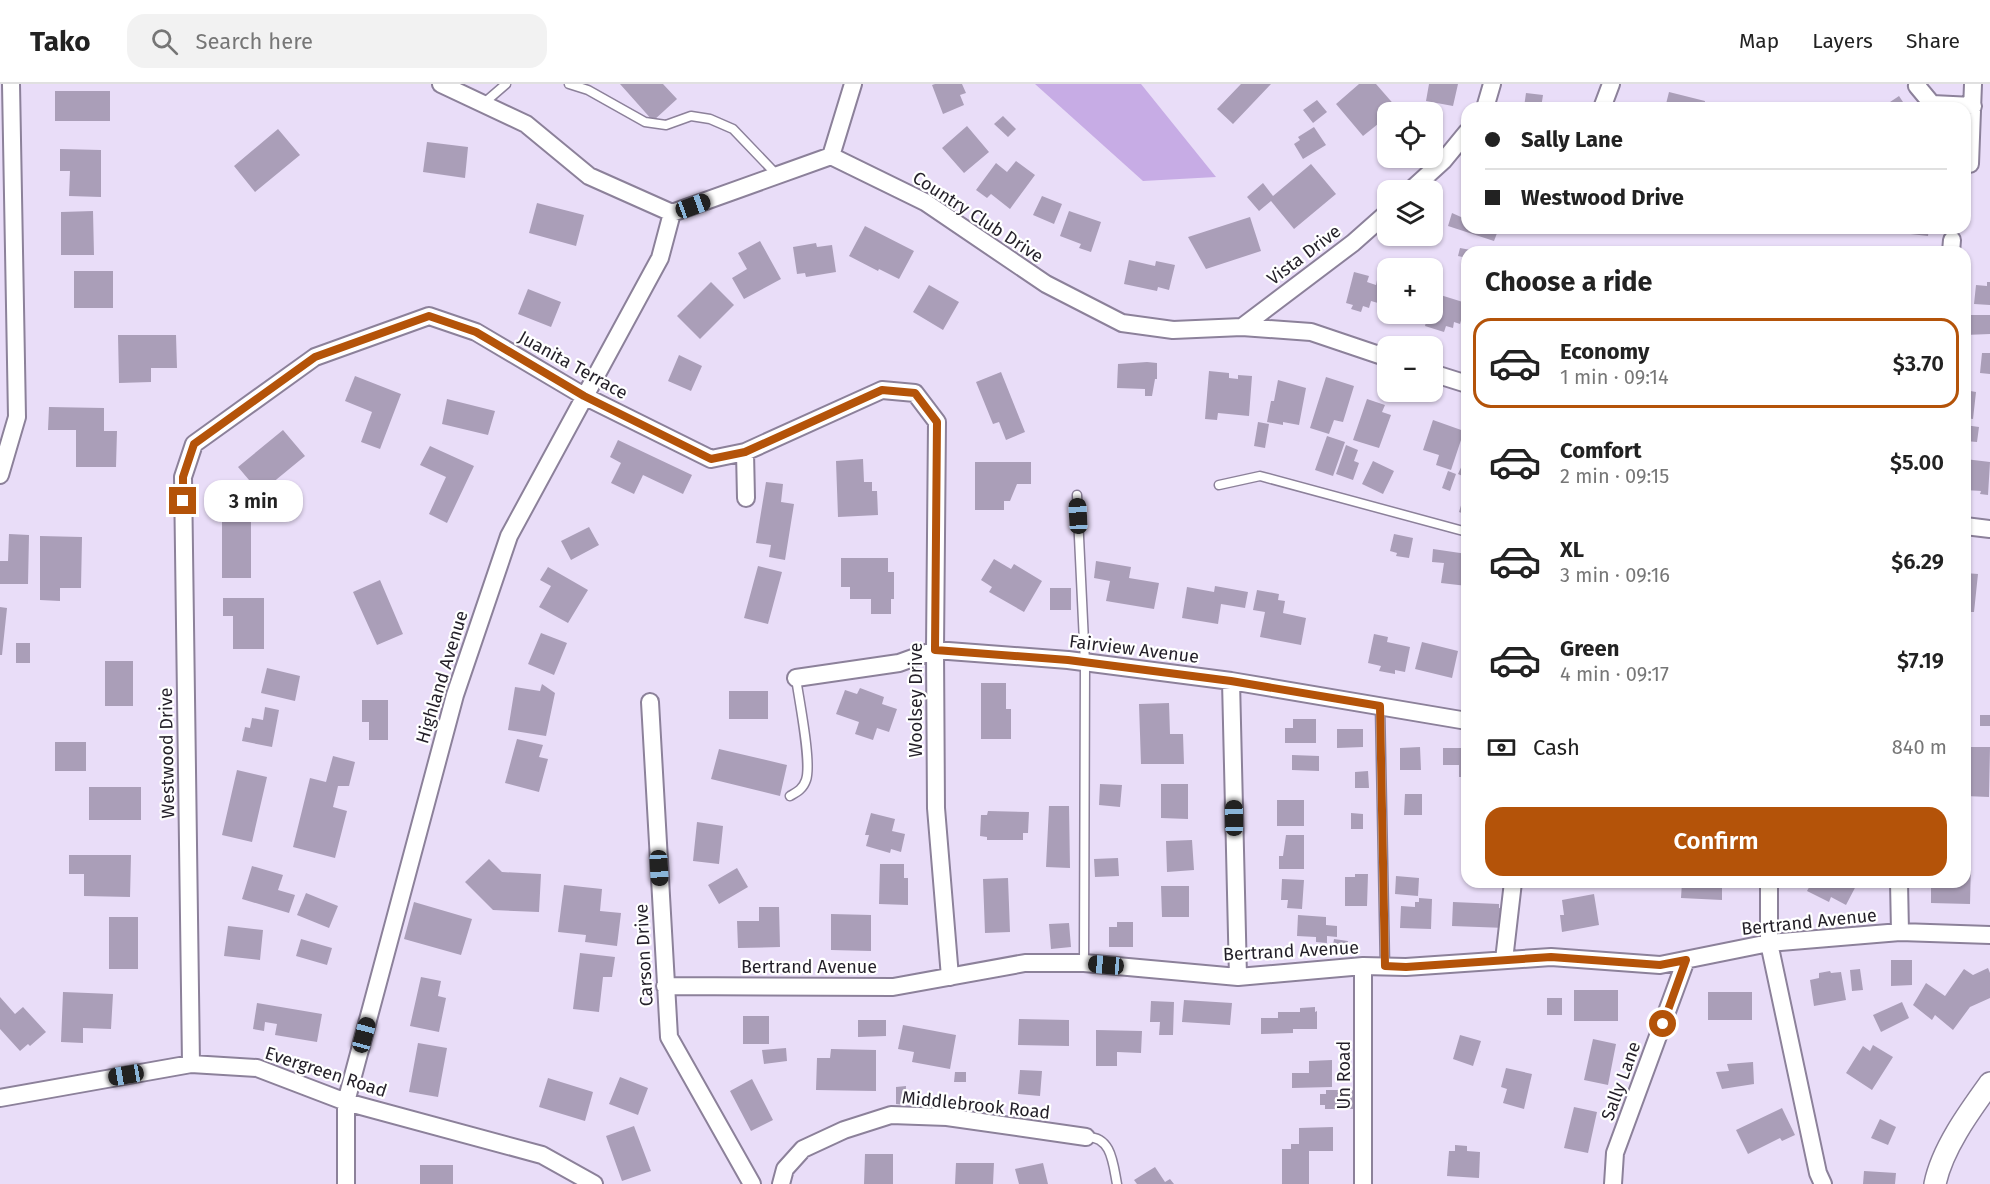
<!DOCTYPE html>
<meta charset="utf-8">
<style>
:root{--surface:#fff;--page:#f2f2f2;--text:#222;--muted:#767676;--line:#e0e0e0;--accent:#b45309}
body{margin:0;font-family:"Fira Sans",sans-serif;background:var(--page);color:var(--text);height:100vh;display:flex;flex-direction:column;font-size:22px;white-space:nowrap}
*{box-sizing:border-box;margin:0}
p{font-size:20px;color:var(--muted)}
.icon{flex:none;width:33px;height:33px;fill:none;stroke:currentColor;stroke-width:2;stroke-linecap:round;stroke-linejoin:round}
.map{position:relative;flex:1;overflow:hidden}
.sheet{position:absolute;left:1461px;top:162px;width:510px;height:642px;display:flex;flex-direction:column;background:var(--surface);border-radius:18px;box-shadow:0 2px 4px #0004}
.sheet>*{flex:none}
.banner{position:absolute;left:1461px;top:18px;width:510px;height:132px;border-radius:18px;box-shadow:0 2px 4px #0004;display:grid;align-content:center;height:132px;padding:0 24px;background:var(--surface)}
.tools{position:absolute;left:1377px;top:18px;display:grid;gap:12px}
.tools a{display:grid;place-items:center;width:66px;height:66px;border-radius:12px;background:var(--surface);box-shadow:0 2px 4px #0004;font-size:30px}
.end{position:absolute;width:27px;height:27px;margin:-14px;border:8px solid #b45309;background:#fff;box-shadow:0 0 0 3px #fff}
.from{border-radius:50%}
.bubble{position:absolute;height:42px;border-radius:18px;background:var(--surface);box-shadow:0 2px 4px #0004;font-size:20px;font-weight:600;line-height:42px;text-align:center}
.car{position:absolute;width:18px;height:36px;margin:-18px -9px;border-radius:8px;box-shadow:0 0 4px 2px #0007;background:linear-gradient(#222 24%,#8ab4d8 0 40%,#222 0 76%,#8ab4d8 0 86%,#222 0)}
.banner b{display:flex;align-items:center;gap:21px;height:57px;font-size:22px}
.banner b+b{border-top:2px solid var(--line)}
.banner i{width:15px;height:15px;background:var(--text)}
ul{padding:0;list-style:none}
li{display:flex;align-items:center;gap:18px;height:90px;margin:0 12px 9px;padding:0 12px;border:3px solid transparent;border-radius:18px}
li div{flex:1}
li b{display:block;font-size:22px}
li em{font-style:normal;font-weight:600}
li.current{border-color:var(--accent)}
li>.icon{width:54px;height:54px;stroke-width:1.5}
h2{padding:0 24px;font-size:27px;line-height:72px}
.pay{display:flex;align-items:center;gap:15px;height:66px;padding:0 24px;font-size:22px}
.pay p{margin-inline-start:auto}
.primary-button{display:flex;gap:12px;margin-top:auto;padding:12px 24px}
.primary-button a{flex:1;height:69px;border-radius:18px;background:var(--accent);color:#fff;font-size:24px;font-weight:600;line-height:69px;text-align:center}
header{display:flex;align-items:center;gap:36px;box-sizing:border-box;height:84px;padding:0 30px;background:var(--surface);border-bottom:2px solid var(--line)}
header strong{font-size:28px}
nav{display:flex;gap:33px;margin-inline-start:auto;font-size:21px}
.search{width:420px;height:54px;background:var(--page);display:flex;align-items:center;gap:15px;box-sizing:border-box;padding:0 21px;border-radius:18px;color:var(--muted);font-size:22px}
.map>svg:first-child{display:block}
.green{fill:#c7ace5}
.building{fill:#aa9eb8}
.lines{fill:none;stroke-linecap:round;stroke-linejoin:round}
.service-casing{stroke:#8c819a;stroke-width:11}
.minor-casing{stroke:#8c819a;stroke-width:20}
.tertiary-casing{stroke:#8c819a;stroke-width:24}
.service{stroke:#fff;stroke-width:8}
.minor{stroke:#fff;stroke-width:16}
.tertiary{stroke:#fff;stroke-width:21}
.route{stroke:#b45309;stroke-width:8}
.labels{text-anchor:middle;stroke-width:4.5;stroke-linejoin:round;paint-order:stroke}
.street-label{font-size:18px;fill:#231f28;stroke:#fff}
</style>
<header>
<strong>Tako</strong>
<div class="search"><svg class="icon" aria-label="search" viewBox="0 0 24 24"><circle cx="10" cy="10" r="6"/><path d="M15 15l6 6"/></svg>Search here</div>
<nav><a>Map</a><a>Layers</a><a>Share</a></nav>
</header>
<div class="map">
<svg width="1990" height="1100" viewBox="0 0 1990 1100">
<rect width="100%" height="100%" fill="#e9ddf8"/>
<path class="green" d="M1035,0H1141L1216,93L1143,97Z"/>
<path class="building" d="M620,0H663L677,15L653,37Z
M935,0H962L966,9L960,11L964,21L943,30L932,1Z
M1241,0H1271L1233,40L1217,25Z
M1359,0H1376L1397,24L1392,28H1388V32L1363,52L1336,20Z
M1429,0H1458L1453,22L1426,17Z
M55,7H110V37H55Z
M1669,8L1705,17L1704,24H1665Z
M1526,9L1543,11L1541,24L1524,23Z
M1899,12L1907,24H1881Z
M1317,16L1327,28L1313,39L1303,26Z
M1003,32L1016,45L1008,53L994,40Z
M967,42L989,68L964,89L942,64Z
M1314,43L1326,61L1303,75L1294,60L1300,56L1298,53Z
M278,45L300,71L255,108L234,82Z
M427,58L468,63L465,94L423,88Z
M60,65L101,66V113L69,112L70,87H60Z
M1016,77L1035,91L1010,125L991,110L987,114L976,106L996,79L1007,88Z
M1311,80L1336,110L1294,145L1271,117L1259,127L1247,113L1263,99L1273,112Z
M1042,112L1062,120L1054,140L1033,131Z
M1467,116V144H1499L1494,157L1448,142L1452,129L1461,133Z
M537,119L584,131L576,162L529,149Z
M93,127L94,171H61V128Z
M1069,127L1101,138L1091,168L1079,164L1081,160L1060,152Z
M1250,133L1261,167L1206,185L1188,153Z
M865,142L914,167L899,195L879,185L878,187L849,172Z
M1894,144H1929L1928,152L1893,148Z
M760,157L781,195L744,215L732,194L747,185L738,169Z
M816,159L817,163L832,161L836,188L806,193L805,189L797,190L793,163Z
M1460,164L1476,167L1475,168H1467V174L1458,172Z
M1129,176L1155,182L1156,177L1175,181L1169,206L1158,203L1157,207L1124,200Z
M74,187H113V224H74Z
M1354,188L1369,192L1367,198L1376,201L1377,196L1387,199L1384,208L1381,207L1378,219L1371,217L1369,224L1363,222L1361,228L1351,225L1353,221L1346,219Z
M711,198L734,221L700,255L677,232Z
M1987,198H1990V221L1974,220L1976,201L1987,202Z
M929,201L959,218L943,246L913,228Z
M528,205L561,218L551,243L518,230Z
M1434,209L1466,219L1460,240L1454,238L1453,244L1446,242L1444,248L1425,242L1428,230H1432Z
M1387,223L1388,230H1407L1405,237L1385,231Z
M1965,231H1990V250L1965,251Z
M118,251H176L177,284H151V298L119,299Z
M1982,269H1990V290L1980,289Z
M679,271L702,282L691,307L668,297Z
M1147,278L1157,279V295H1155L1152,312H1145V305L1117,304L1118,280Z
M1209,287L1229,289V294L1238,295V291L1252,292L1249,332L1218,329L1217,336L1205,335Z
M1001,288L1025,348L1006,356L999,338L993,340L976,298Z
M355,292L401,310L380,365L361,358L372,328L345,317Z
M1326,293L1354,302L1343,338L1334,336L1329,350L1310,344Z
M1278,296L1306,304L1299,341L1283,338V341L1267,338L1271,317H1274Z
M1965,306L1976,308L1973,335L1965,334Z
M447,315L495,327L488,351L442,340Z
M1367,315L1385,321L1382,328L1391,331L1379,364L1353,356Z
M49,323L104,324V347H117L116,383H76V346H48Z
M1433,336L1464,347L1451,386L1436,381L1439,371L1423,366Z
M1258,338L1269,340L1265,364L1254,362Z
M1965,341L1979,343L1977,358L1965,357Z
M283,346L305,372L260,409L238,383Z
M1327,352L1345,358L1333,392L1315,386Z
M618,356L692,391L683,410L643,391L634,410L611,399L621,379L610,373Z
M1346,361L1358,366L1354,377L1359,379L1353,396L1336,390Z
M430,362L474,382L447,439L429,430L446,393L420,381Z
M863,375L864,398H872V407H877L878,431L838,433L836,377Z
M1965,375L1990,378L1988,411L1980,410L1981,407L1965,406Z
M1373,377L1394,387L1383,410L1362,400Z
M975,378H1031V400H1017L1010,417H1004V426H975Z
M1463,379L1467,380V394L1458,390Z
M1448,387L1456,390L1450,407L1442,404Z
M766,398L783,400L781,418L794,420L785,476L769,473L771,461L756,459Z
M1462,418L1467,420V431L1459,428Z
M222,435H251V494H222Z
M589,443L599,461L571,476L561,457Z
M9,450L29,451L28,500H0V477H8Z
M1394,450L1413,454L1409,474L1396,472L1397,469L1390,467Z
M40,452L82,453L81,504H60V517L40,516Z
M1433,465L1467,470V502L1441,499L1444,479L1432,478Z
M841,474H888V488H894V515H891V530H871V515H850V503H841Z
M994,475L1011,485L1014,480L1042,497L1024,528L989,508L992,503L981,496Z
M1096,477L1131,483L1129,494L1159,499L1154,525L1106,517L1110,497L1094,494Z
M758,482L782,488L768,540L744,534Z
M548,483L588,506L568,539L539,523L551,502L540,496Z
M1965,489L1978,490L1974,528H1965Z
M380,496L403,550L377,561L353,508Z
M1215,502L1248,508L1245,524L1221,520L1218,540L1182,534L1187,503L1214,508Z
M1050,504H1071V526H1050Z
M1257,506L1279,510L1278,516L1285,517L1283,529L1306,534L1301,561L1260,553L1265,528L1253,526Z
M223,514H264V565H233V532H223Z
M0,523L7,524L2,571H0Z
M541,549L567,559L554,591L528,580Z
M1374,550L1388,553L1387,558L1410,563L1405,588L1395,586V590L1379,587L1381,582L1368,579Z
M1422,558L1458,567L1452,594L1415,585Z
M16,559H30V579H16Z
M1466,574H1467V596L1461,595Z
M105,577H133V622H105Z
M267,584L300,592L295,617L261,609Z
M981,599H1006V625H1011V655H981Z
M542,600L555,609L546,652L508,646L515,603L540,607Z
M860,604L884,613L882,620L897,625L889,648L877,644L873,656L855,650L859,638L836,630L845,606L857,610Z
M729,607H768V635H729Z
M362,616H388V656H369V638H362Z
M1169,619L1170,650H1183L1184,680H1141L1139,620Z
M265,623L279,626L272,663L242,657L245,643L250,644L252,634L263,636Z
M1980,631H1990V642H1980Z
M1293,635H1316V659H1285V644H1293Z
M1337,645H1363V663L1337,664Z
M517,655L543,661L539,673L548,675L539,708L505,699Z
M55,658H86V687H55Z
M1420,663L1421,686H1400V664Z
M1965,663H1990L1989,713L1965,712Z
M1443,664H1467V693H1459V681H1443Z
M719,665L787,681L780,712L711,695Z
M1292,671L1319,672V687L1292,686Z
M333,672L355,678L349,702H338L333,723L347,727L335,774L293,763L310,694L326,698Z
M237,686L267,693L252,758L222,751Z
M1368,687L1369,704H1355V688Z
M1100,700L1122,701L1120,723L1099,721Z
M1161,700H1188V735L1161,734Z
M89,703H141V736H89Z
M1405,710H1422V731H1404Z
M1467,714V746H1461V715Z
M1277,716H1304V742H1277Z
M1049,722H1069L1070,784L1046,783Z
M988,727L1029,728L1028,749H1023V756H987V753L980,752L981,731H987Z
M1965,727H1971V766H1965Z
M871,729L895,735L892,747L905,750L901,768L891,765L890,769L866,762L869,751H865Z
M1351,729L1363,730V745H1351Z
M697,738L723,742L719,780L693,777Z
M1286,751H1304V785H1279V772H1283Z
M1192,756L1194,786L1167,788L1166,757Z
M69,771H131L130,813L84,812V790H69Z
M1118,774L1119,792L1095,793L1094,775Z
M489,775L502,788L541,790L539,828L493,826L465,798Z
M1965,779H1971L1970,820L1931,819V799L1965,798Z
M880,780H904V794H908V821L879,820Z
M252,782L283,791L278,806L295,811L289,829L242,815Z
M737,784L748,803L719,820L708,801Z
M1355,790H1368L1367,822H1345V793H1355Z
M1396,792L1419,794L1418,812L1395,810Z
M1008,794L1010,848L985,849L983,795Z
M1282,795L1304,796L1302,825L1287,824L1288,816H1281Z
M1682,798H1730L1729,803H1722V816L1681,814Z
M1812,798H1858L1846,821L1831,813L1829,818L1807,807Z
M564,801L602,805L600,827L621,829L617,862L585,858L586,851L558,848Z
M1161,802H1189V833H1162Z
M306,809L338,822L329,844L297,831Z
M1594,810L1599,841L1562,848L1560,831H1564L1562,816Z
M1419,814L1432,815L1431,845L1400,844L1401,822L1415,823V818H1419Z
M414,818L472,835L461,871L404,855Z
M1453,818L1499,820V824H1507L1506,844L1452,842Z
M759,823H779L780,863L738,864L737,837H759Z
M831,830L871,831V867L831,866Z
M1298,831L1326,833V841L1337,842V853L1327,852V859L1316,858V853L1297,852Z
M109,833H138V885H109Z
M1117,838H1133V863H1109V843H1117Z
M1069,839L1071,863L1051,865L1049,840Z
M228,842L263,846L260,876L224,872Z
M301,855L332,864L327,881L296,872Z
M1334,855L1348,857L1346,869L1332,867Z
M580,869L615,873L612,893H603L599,928L573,925Z
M1891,876H1912V901L1891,902Z
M1988,884L1990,889V914L1970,923L1953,946L1935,931L1932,936L1913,921L1926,899L1945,912L1964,885L1973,891Z
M1860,885L1863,906L1852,907L1850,886Z
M1830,887L1831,889L1841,888L1846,916L1814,922L1810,896L1819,894V889Z
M421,893L441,897L438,912L446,914L439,948L410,942Z
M1574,906H1618V937H1574Z
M63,908L113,910L111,945L83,944V959L61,958Z
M1708,908H1752V936H1708Z
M0,913L15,930L23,923L46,948L30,962L28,960L20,967L0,945Z
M1547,914H1562V931H1547Z
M1184,916L1232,919L1230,941L1182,938Z
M1151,917L1174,918L1173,951H1159L1160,938H1150Z
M1902,918L1909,934L1881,948L1873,931Z
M257,919L322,930L317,958L275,951L277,940L265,938L264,947L253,945Z
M1315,923V928L1317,927V945H1293V949L1261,950V934H1278V928H1300V924Z
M743,932H769V960H743Z
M1019,935L1069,936V962L1018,961Z
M858,936H886V952L858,953Z
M903,941L956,951L950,985L912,978L914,968L898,965Z
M1096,946L1142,947L1141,969L1117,968V982H1096Z
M1460,951L1481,957L1473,982L1453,975Z
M1593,955L1616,960L1608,1001L1584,996Z
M418,959L447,964L438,1013L409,1008Z
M1873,961L1893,973L1872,1006L1846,989L1863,962L1870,967Z
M786,964L787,977L764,980L762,966Z
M831,965L876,966V1007L816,1006L817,974H830Z
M1332,976V1003L1292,1004V989H1309V977Z
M1753,978L1754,1000L1722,1005L1716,988L1729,987L1727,980Z
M1506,984L1532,990L1524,1025L1503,1019L1507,1005L1501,1003Z
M1020,986L1042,987L1040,1012L1018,1010Z
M955,988H966V998H954Z
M620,993L648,1004L638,1031L609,1020Z
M548,994L593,1008L585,1037L539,1023Z
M752,995L773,1036L751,1047L730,1007Z
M906,1002L905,1021L896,1020V1003Z
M1326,1006H1361V1025H1325V1021H1320V1010H1326Z
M1574,1023L1597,1028L1588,1069L1564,1064Z
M1782,1024L1795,1051L1782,1057L1780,1054L1748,1070L1736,1046Z
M1880,1035L1896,1043L1888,1061L1871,1054Z
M634,1042L651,1087L622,1097L606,1052Z
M1333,1043V1067H1309V1100H1282V1065H1291V1060H1299V1044Z
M1455,1061L1467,1062V1067L1480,1068L1479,1094L1447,1092L1449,1067H1455Z
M865,1070H893V1100H864Z
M956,1079H994L993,1100H955Z
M1043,1079L1048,1100H1019L1015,1085Z
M420,1081H453V1100H420Z
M1155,1083L1165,1098L1170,1095L1174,1100H1137L1134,1096Z
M1864,1087L1896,1089L1895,1100H1863Z"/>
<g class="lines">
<defs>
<path id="service" d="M569,0L588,6L645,38L666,41L691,32L710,35L733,45L777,91
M484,19L506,0
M1219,401L1260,392L1467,448
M1077,411L1085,579L1084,879
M1380,622L1385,883
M790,712C797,708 803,705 806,696C812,679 799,616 796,594
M1086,1053C1112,1052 1113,1080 1117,1100"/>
<path id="minor" d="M441,0L526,40L589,92L672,129L831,72L925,118L1046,200L1122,239L1173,246L1242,243L1311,248L1388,274
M1918,0L1917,2L1932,20L1973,22
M1485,24L1492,0
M1602,24L1611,0
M831,72L853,0
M1970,80L1973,0
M1411,106L1444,76L1467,48
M1951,168L1952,156
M1242,243L1353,159L1388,128
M1432,289L1467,300
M745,368L746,414
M0,391L17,333L11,0
M1965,442L1990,445
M796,594L899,579L935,566L1068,576L1231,597L1467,637
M1231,597L1238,893
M650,618L669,953L752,1100
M1769,798V859L1818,1089L1823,1100
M1899,798L1900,848
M1504,876L1513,798
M1363,882V1100
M665,902L893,903L1025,879H1084L1238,893L1363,882L1406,883L1551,873L1660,881L1769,859L1900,848L1990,851
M191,980L183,393L194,360L315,273L429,232L476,248L584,312L711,375L745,368L882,306L915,309L937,338L935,566L936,724L950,893
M0,1014L191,980L257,984L346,1018L542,1071L594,1100
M346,1100V1018L455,611L509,452L660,174L672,129
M781,1100L785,1085L803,1065L844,1046L891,1031L947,1033L1086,1053
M1613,1100L1615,1069L1686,876"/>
<path id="tertiary" d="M1935,1100C1942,1065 1969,1028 1990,999"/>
</defs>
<use href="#service" class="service-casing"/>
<use href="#minor" class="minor-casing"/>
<use href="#tertiary" class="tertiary-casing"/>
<use href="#service" class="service"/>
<use href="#minor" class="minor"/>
<use href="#tertiary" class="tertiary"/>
</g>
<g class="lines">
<path class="route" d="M183,417V393L194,360L315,273L429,232L476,248L584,312L711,375L745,368L882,306L915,309L937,338L935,566L1068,576L1231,597L1380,622L1385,882L1406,883L1551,873L1660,881L1686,876L1663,940"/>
</g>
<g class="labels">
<g class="street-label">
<text transform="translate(978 133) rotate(33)" y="6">Country Club Drive</text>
<text transform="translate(1304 171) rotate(-37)" y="6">Vista Drive</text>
<text transform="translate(573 281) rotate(29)" y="6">Juanita Terrace</text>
<text transform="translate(1134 565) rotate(7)" y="6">Fairview Avenue</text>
<text transform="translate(442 593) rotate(-73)" y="6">Highland Avenue</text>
<text transform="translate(916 616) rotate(-90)" y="6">Woolsey Drive</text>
<text transform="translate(167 669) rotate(-91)" y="6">Westwood Drive</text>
<text transform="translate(1809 838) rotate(-6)" y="6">Bertrand Avenue</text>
<text transform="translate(1291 867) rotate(-3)" y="6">Bertrand Avenue</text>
<text transform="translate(644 871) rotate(-93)" y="6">Carson Drive</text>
<text x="809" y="889">Bertrand Avenue</text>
<text transform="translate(326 988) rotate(18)" y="6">Evergreen Road</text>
<text transform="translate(1344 991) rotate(-90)" y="6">Un Road</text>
<text transform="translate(1621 997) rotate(-70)" y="6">Sally Lane</text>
<text transform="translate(976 1021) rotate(6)" y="6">Middlebrook Road</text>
</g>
</g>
</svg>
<div class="tools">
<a><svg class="icon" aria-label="locate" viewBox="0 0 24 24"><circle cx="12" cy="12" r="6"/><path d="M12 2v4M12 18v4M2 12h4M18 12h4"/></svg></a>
<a><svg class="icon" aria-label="layers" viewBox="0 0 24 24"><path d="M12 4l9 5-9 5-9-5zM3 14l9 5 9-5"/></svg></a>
<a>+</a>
<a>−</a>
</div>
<i class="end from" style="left:1663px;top:940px"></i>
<i class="end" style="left:183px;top:417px"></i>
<div class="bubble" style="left:204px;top:396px;width:99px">3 min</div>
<i class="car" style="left:693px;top:122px;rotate:70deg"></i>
<i class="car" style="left:1078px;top:432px;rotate:357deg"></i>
<i class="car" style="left:1234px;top:734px;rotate:359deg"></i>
<i class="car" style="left:659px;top:784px;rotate:177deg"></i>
<i class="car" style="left:1106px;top:881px;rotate:275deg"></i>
<i class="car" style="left:364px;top:951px;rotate:15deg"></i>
<i class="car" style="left:126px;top:991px;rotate:260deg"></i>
<div class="banner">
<b><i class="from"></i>Sally Lane</b>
<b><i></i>Westwood Drive</b>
</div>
<section class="sheet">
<h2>Choose a ride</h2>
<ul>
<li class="current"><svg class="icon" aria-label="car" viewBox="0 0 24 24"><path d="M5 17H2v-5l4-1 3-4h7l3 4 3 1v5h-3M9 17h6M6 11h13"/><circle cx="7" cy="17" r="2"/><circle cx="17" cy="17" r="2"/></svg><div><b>Economy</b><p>1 min · 09:14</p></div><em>$3.70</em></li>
<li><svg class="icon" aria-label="car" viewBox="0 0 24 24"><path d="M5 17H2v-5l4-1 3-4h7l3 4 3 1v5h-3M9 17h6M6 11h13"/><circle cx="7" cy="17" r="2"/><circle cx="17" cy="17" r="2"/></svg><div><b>Comfort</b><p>2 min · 09:15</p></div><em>$5.00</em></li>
<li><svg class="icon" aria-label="car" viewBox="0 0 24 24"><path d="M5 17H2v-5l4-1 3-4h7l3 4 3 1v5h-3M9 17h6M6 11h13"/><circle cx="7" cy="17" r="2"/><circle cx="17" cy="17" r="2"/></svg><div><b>XL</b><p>3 min · 09:16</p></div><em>$6.29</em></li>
<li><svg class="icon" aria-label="car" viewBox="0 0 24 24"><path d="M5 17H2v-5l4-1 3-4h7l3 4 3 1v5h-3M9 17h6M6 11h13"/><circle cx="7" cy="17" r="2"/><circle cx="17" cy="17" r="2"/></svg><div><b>Green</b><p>4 min · 09:17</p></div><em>$7.19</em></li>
</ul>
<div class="pay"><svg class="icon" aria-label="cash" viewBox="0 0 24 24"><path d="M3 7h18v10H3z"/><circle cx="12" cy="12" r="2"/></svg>Cash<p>840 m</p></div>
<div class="primary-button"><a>Confirm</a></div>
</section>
</div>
